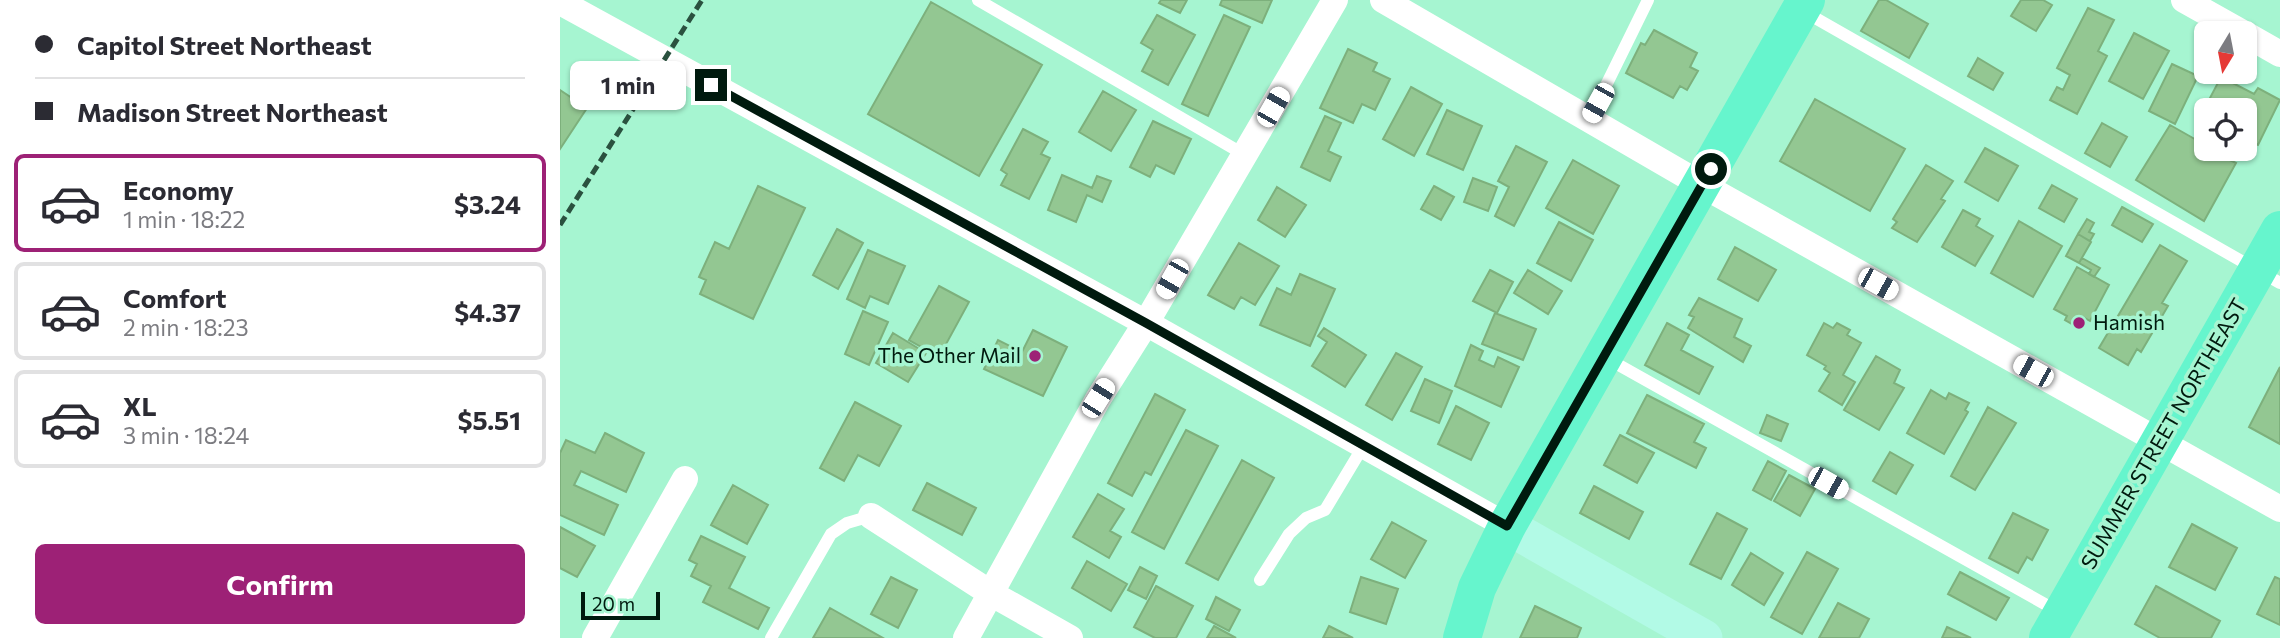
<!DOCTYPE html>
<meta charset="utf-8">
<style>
:root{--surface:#fff;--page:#f7f7f7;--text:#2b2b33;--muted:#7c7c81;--line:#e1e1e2;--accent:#9d2176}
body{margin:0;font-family:Commissioner,sans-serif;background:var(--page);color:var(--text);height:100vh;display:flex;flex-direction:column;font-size:26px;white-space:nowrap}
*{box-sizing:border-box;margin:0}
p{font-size:23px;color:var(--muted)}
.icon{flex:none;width:38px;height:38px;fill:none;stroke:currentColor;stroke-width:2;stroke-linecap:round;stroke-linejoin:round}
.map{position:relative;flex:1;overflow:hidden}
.drawer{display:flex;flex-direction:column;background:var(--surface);width:560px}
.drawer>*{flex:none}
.hud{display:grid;align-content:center;height:154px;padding:0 35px;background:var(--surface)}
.needle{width:46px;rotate:190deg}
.fabs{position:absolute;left:1634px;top:21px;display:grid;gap:14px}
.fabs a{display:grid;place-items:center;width:63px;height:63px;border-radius:10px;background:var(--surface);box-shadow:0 2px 5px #0004;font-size:35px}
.scale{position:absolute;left:21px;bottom:18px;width:79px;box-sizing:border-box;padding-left:7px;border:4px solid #001a0e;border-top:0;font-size:19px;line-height:24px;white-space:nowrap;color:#001a0e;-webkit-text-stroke:5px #a6f5d1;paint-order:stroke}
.end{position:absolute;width:32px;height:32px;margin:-16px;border:9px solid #001a0e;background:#fff;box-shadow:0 0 0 4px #fff}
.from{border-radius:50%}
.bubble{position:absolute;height:49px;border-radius:10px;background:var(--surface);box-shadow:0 2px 5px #0004;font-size:23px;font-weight:700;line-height:49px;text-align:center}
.car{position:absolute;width:21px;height:42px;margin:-21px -10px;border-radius:9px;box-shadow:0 0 5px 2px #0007;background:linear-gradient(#fff 24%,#345 0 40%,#fff 0 76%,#345 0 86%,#fff 0)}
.hud b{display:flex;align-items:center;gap:24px;height:66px;font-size:26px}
.hud b+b{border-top:2px solid var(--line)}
.hud i{width:18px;height:18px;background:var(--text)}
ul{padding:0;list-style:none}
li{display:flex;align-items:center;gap:21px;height:98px;margin:0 14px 10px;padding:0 21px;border:4px solid var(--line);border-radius:10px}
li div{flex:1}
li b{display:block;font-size:26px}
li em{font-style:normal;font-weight:700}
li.on{border-color:var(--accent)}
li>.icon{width:63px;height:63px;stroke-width:1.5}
.action{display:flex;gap:14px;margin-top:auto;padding:14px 35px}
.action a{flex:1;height:80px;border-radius:10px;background:var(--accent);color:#fff;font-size:28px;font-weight:700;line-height:80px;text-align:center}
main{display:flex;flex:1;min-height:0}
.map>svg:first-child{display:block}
.building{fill:#93c792;stroke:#7db07c;stroke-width:2}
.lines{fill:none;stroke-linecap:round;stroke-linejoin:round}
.lane{stroke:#fff;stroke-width:12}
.street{stroke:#fff;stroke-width:26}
.secondary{stroke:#b2fae6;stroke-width:37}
.primary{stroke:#66f5cd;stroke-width:38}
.rail{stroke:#2a513f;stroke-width:5;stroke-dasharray:10 5;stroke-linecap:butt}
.route{stroke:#001a0e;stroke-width:9}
.poi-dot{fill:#9d2176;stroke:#a6f5d1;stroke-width:2.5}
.labels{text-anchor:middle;stroke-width:7;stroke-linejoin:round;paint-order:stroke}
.poi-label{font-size:21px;fill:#001a0e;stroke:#a6f5d1;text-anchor:start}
.street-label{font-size:21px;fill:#001a0e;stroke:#a6f5d1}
</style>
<main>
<section class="drawer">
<div class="hud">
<b><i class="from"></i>Capitol Street Northeast</b>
<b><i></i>Madison Street Northeast</b>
</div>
<ul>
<li class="on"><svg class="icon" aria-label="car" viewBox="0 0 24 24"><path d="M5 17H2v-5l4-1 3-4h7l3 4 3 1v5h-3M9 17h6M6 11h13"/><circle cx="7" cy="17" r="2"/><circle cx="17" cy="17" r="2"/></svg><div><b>Economy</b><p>1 min · 18:22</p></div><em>$3.24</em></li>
<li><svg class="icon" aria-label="car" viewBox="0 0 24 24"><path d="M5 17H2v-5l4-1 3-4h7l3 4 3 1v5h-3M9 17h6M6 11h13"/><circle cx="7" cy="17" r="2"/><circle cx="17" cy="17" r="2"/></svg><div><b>Comfort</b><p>2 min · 18:23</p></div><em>$4.37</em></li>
<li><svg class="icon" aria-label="car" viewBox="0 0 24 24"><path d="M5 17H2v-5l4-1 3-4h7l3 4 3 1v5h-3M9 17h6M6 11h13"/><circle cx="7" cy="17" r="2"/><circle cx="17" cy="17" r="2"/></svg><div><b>XL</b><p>3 min · 18:24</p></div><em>$5.51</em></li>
</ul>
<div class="action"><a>Confirm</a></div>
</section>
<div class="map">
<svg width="1720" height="638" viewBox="0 0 1720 638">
<rect width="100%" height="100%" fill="#a6f5d1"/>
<path class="building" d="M601,0H627L620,13L599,3Z
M662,0H712L702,23L660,5Z
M1319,0H1326L1368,24L1349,58L1301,31Z
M1461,0H1483L1492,5L1476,31L1451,16Z
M371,2L482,65L419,176L308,114Z
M1528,8L1554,20L1538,51L1547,56L1517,114L1490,100L1497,87L1503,90L1510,75L1497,68Z
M597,15L635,35L608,85L582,71L593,50L581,43Z
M664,15L690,27L648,116L622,104Z
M1094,30L1137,53L1130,67L1138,71L1127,90L1120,86L1113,98L1066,73L1081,43L1085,45Z
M1574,33L1609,51L1583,99L1549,81Z
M788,49L817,63L813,71L830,79L815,110L802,104L793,123L760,108Z
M1418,58L1443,73L1433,90L1408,76Z
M1612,64L1638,76L1615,124L1589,111Z
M1661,77L1694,94L1698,88L1720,100L1698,145L1685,139V110H1647V118L1641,115Z
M851,87L882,104L854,156L823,139Z
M0,90L27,108L0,149Z
M543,91L576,110L551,151L519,132Z
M1255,99L1345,149L1310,211L1220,161Z
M887,110L922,126L903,170L867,154Z
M765,116L781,123L768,151L781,157L770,181L741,167Z
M593,121L631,139L614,174L596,165L590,177L570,167Z
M1542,123L1567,137L1550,167L1525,153Z
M1610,125L1647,146V149L1676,163L1644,221L1576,180Z
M463,129L488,142L481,154L490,158L469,199L441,185L447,174L441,170Z
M956,146L987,162L954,226L935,216L949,187L938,181Z
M1425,148L1458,166L1438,201L1405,182Z
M1013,160L1059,186L1033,234L986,208Z
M1366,165L1393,181L1381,199L1385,201L1357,242L1332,228L1337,222L1333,219Z
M502,175L532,188L537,176L551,181L542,202L527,195L516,222L488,210Z
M913,178L937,187L928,211L904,202Z
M1492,185L1517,199L1504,222L1479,208Z
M198,186L245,208L193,319L140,294L146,280L139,277L155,242L169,249Z
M874,186L894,197L881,220L861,209Z
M717,187L746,205L725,237L698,220Z
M1562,207L1593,224L1582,242L1552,225Z
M1403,210L1420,219L1416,226L1433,236L1415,266L1382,247Z
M1527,219L1534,223L1529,232L1534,234L1530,241L1518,234Z
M1459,221L1502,246L1473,297L1431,273Z
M999,222L1033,240L1011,281L977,263Z
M277,229L303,243L278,289L253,275Z
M1518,234L1531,242L1519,263L1506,256Z
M679,243L719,266L695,305L681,297L674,309L648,295Z
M1600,245L1627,261L1602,303L1608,306L1581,352L1577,349L1568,365L1539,348Z
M1175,247L1216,270L1198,301L1158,279Z
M308,250L345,266L328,304L310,296L305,308L287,299Z
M1522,258L1540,268L1534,277L1529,274L1531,270L1519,263Z
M1517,267L1549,285L1530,321L1521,316L1512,324L1505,320L1507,316L1494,309Z
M930,270L953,282L937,313L913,301Z
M968,270L1002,291L988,314L954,293Z
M740,274L775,289L750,346L700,325L717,288L731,295Z
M379,286L409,302L379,357L349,340Z
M1139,298L1182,319L1174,337L1191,346L1183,362L1128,328L1134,317L1129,315Z
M303,311L328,322L309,365L285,354Z
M935,313L976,329L963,360L922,344Z
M1107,323L1129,335L1121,350L1153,367L1139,394L1085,365Z
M1264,323L1273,328L1277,323L1290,330L1287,335L1301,343L1283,375L1295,382L1282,405L1259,391L1270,373L1264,369L1266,366L1247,355Z
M764,328L806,355L785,387L752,366L767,342L758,336Z
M473,330L507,347L483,396L424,369L438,340L462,352Z
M333,333L366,353L348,382L316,363Z
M911,345L923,351L919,360L934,367L938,357L959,367L941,407L895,386Z
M836,353L862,367L832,420L806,405Z
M1316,356L1340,370L1334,383L1344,388L1319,430L1284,410Z
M1720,367V444L1689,427Z
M865,379L892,391L879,423L851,411Z
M1371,390L1386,399L1389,393L1409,403L1405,410L1408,412L1384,454L1347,433Z
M595,394L625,410L591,475L585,472L572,496L548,483Z
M1087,395L1144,424L1134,442L1146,448L1136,468L1067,433Z
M295,402L341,426L319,466L298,455L284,481L260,468Z
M896,406L929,423L911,460L878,444Z
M1428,407L1456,423L1415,490L1391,476Z
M1207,415L1228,424L1221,441L1200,433Z
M626,430L658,446L604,549L572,532Z
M45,433L84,453L66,492L21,471L14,485L58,505L44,535L0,515V453L6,440L35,453Z
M1060,435L1094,453L1077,483L1044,465Z
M1330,452L1353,465L1336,494L1313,481Z
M682,460L714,478L658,580L626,563Z
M1208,461L1226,471L1211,500L1193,490Z
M1229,475L1255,489L1240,516L1214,501Z
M367,483L416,508L402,535L353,510Z
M173,485L208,505L187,544L151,525Z
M1034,486L1083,512L1069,539L1020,513Z
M538,494L564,509L550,531L561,537L549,558L513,537Z
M1157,513L1187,529L1161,579L1130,564Z
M1453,513L1488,530L1472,560L1467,557L1458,573L1429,558Z
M832,522L866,541L845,578L811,559Z
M1632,524L1677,548L1655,590L1609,567Z
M0,527L35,546L17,577L0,568Z
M141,536L185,557L169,588L209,608L198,629L143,602L151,586L131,576L137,564L129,560Z
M1247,552L1278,569L1242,634L1211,617Z
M1191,553L1223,573L1204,605L1172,585Z
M527,561L567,584L551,611L512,588Z
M580,567L597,576L586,599L568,590Z
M1400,572L1449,598L1436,620L1388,594Z
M331,577L357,590L338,628L311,614Z
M801,577L838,589L826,624L790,612Z
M1715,577L1720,579V625L1697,614Z
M596,586L633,606L616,638H595L574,627Z
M1596,586L1660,621L1651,638H1600L1575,624Z
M656,597L680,610L669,631L646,619Z
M1278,603L1309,619L1299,638H1259Z
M975,606L1021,628L1017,638H960Z
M270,608L323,638H253Z
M654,626L676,638H647Z
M769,626L793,638H763Z
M1387,627L1411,638H1382Z"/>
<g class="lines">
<path class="lane" d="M418,0L685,155
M1243,11L1720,283
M1030,118L1088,0
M1048,359L1499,612
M700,580L729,534L746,518L765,510L804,445
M211,638L271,534L287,523L311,516"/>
<path class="street" d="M823,0L1142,185L1720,509
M1624,0L1683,33
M0,2L586,323L947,526
M1685,34L1720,54
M311,516L432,594L510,638
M35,638L125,479
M406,638L538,399L586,323L775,0"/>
<path class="secondary" d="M947,526L1144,638"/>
<path class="primary" d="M902,638L917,588L947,526L1246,0
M1488,638L1720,230"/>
<path class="rail" d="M0,225L142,0"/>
</g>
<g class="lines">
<path class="route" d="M151,85L586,323L947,526L1151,169"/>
</g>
<g class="poi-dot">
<circle cx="1519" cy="323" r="7"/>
<circle cx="475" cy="356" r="7"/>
</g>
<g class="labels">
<g class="poi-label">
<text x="1533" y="330">Hamish</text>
<text x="461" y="363" text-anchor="end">The Other Mail</text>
</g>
<g class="street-label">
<text transform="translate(1604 434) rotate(-60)" y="7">SUMMER STREET NORTHEAST</text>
</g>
</g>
</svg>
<div class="fabs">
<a><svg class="needle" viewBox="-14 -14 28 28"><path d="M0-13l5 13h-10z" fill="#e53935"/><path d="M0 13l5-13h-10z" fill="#7c7c81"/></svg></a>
<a><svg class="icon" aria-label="locate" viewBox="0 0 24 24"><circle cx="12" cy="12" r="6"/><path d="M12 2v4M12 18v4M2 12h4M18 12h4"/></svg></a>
</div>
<div class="scale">20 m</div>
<i class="end from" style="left:1151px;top:169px"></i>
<i class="end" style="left:151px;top:85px"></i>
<div class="bubble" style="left:10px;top:61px;width:116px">1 min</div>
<i class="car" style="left:1038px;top:103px;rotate:209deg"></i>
<i class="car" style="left:713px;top:107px;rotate:30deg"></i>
<i class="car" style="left:612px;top:279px;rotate:210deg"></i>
<i class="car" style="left:1318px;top:284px;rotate:119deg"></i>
<i class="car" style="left:1473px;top:371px;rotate:299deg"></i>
<i class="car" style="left:538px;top:398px;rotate:32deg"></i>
<i class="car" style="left:1268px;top:483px;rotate:119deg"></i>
</div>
</main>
